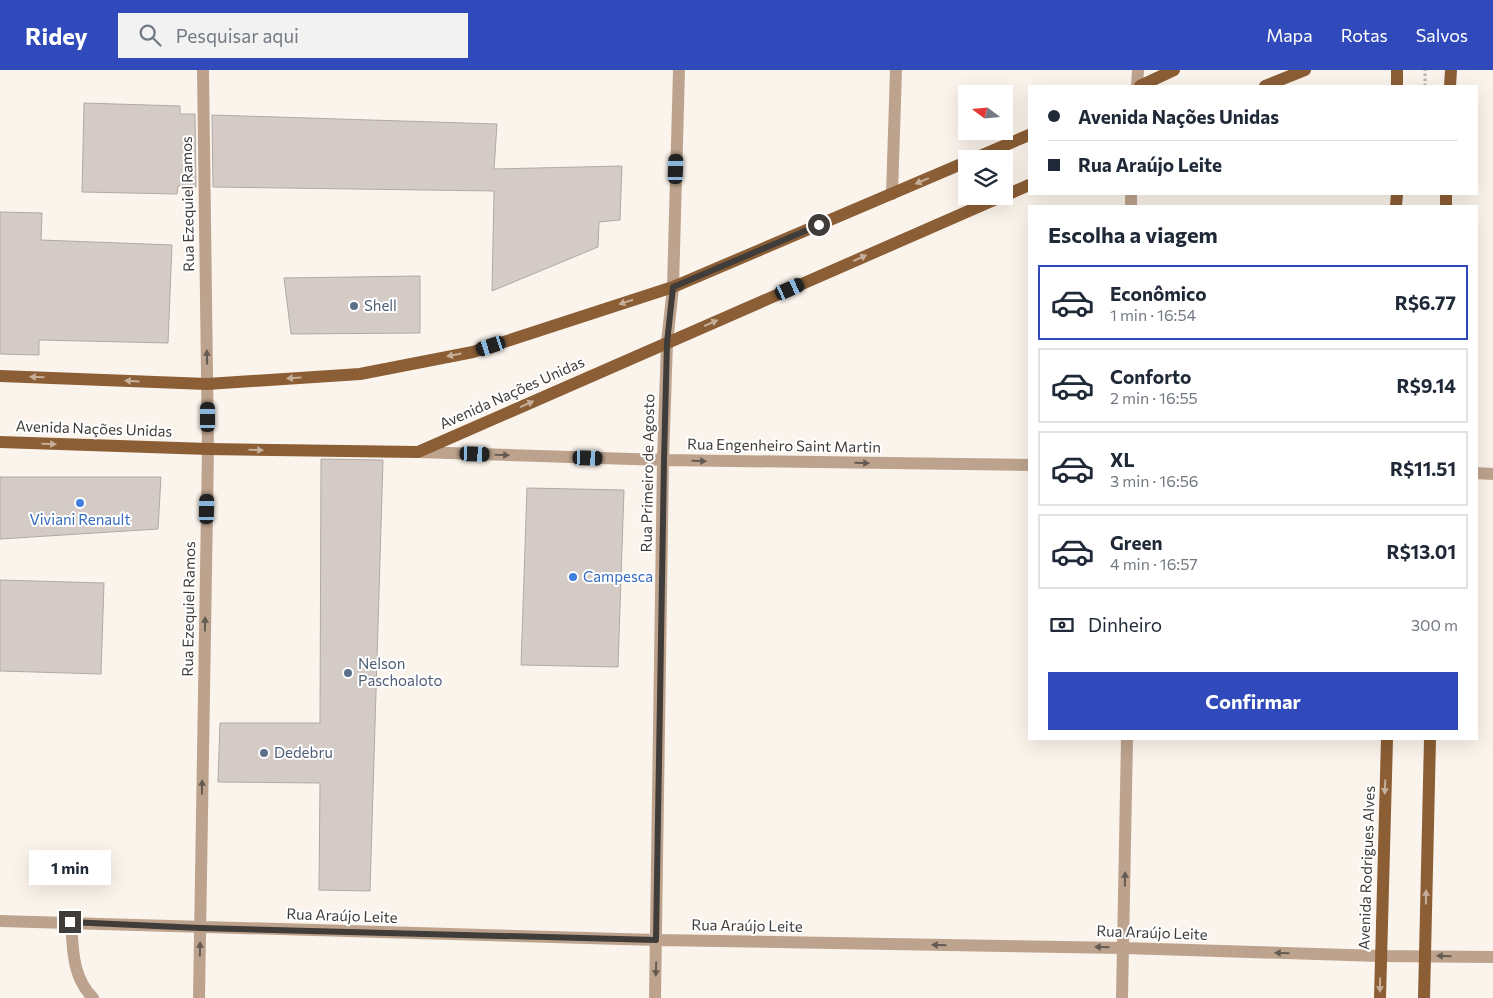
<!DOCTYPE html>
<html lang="pt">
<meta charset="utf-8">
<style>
:root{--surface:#fff;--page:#f2f2f3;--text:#1f2937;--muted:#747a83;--line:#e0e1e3;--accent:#304abb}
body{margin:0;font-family:Commissioner,sans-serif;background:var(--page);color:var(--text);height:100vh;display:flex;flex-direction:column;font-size:19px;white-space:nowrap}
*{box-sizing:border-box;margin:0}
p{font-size:16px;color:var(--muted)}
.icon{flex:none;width:28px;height:28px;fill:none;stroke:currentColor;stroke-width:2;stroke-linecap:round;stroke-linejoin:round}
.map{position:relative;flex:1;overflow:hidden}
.panel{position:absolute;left:1028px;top:135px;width:450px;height:535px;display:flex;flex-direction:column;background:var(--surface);border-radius:0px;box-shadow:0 5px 20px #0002}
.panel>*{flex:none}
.hud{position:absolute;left:1028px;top:15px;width:450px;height:110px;border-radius:0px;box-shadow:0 5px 20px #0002;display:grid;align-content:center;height:110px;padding:0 20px;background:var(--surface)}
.needle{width:32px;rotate:286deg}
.tools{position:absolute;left:958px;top:15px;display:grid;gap:10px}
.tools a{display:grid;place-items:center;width:55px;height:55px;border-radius:0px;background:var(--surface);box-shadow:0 5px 20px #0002;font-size:25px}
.end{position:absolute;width:22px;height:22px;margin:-11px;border:6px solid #3f3c39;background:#fff;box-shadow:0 0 0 2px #fff}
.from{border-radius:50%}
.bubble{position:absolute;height:35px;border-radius:0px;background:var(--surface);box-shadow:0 5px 20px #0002;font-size:16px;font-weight:700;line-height:35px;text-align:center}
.car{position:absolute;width:15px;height:30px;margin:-15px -8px;border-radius:6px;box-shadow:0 0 4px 1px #0007;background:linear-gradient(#222 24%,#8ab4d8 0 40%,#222 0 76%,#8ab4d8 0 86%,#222 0)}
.hud b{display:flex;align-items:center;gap:18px;height:48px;font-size:19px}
.hud b+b{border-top:1px solid var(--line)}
.hud i{width:12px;height:12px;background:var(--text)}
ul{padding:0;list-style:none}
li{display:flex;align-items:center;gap:15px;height:75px;margin:0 10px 8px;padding:0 10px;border:2px solid var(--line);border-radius:0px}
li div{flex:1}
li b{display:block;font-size:19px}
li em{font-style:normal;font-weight:700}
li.selected{border-color:var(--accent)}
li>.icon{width:45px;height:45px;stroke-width:1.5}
h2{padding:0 20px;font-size:22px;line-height:60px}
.pay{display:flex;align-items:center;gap:12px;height:55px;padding:0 20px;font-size:19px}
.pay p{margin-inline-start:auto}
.cta{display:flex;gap:10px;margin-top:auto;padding:10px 20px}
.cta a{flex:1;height:58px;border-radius:0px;background:var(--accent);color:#fff;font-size:20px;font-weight:700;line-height:58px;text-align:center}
header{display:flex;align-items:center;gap:30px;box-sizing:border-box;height:70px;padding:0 25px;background:var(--accent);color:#fff}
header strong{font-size:24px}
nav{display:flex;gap:28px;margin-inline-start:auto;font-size:18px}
.search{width:350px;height:45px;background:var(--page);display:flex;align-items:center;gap:12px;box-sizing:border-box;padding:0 18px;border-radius:0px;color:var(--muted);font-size:19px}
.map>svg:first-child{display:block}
.building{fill:#d5cbc6;stroke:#b1a8a3}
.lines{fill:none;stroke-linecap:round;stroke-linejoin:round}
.path{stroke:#b7b2ac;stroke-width:3;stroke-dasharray:2.5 2.5;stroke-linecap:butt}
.minor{stroke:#bda38d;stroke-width:12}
.major{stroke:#8b5e35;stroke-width:12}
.oneway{fill:#c5ae9a}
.oneway2{fill:#655b52}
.route{stroke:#3f3c39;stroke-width:6}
.service-dot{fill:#5c6f8a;stroke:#fff;stroke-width:2}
.shop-dot{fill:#3f7fe0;stroke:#fff;stroke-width:2}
.labels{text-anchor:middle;stroke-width:4;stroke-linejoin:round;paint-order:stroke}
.street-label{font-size:15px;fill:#3f3c39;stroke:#fff}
.service-label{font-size:15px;fill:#4e5e75;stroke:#fff;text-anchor:start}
.shop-label{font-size:15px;fill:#366cbe;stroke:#fff}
</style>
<header>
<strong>Ridey</strong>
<div class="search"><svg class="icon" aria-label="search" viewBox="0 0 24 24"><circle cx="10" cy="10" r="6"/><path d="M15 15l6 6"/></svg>Pesquisar aqui</div>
<nav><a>Mapa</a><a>Rotas</a><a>Salvos</a></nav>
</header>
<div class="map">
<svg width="1493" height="928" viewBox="0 0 1493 928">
<rect width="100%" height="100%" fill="#fbf4ec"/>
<path class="building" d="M84,33L180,36V44H195L196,117L178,116L177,124L82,122Z
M212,45L497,54L494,99L622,96L620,150L599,152L598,177L492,221L494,121L213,117Z
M0,142L42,143L41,170L172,175L168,273L39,270V285L0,284Z
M420,206V263L291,264L284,208Z
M321,389L383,390L370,821L319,820L320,713L218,712L220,653H320Z
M0,407H161L158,459L0,469Z
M527,418L624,420L618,597L521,595Z
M0,510L104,513L101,604L0,601Z"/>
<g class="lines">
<path class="path" d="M1425,16V0"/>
<path class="minor" d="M1137,16L1138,0
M892,124L896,0
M1131,124V136
M418,382L663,390L1029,395
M1476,403L1493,404
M0,851L656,870L1124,878L1380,886L1493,887
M71,852C73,879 72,907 93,928
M199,928L208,379L203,0
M655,928L663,390L667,273L673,217L679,0
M1122,928L1127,669"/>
<path class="major" d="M1140,16L1174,0
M1265,16L1305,0
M1397,16V0
M1450,16L1451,0
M973,89L1029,65
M1004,126L1029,115
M1396,136L1397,124
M1446,136V124
M0,306L207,314L360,304L473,282L673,217L966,92
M0,372L208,379L418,382L1003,126
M1380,928L1387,669
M1424,928L1430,669"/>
</g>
<defs><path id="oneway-solid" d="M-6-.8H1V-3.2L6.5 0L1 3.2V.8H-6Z" transform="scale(1.25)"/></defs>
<g class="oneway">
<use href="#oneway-solid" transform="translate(922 111) rotate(157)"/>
<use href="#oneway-solid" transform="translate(860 188) rotate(-24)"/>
<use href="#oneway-solid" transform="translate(626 232) rotate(162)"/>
<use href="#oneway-solid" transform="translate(711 253) rotate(-24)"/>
<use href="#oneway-solid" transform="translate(454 285) rotate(169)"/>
<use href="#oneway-solid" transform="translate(37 307) rotate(-178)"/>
<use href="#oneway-solid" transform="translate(294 308) rotate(176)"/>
<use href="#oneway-solid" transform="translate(132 311) rotate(-177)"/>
<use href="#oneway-solid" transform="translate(527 334) rotate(-24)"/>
<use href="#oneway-solid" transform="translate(49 374) rotate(2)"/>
<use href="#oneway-solid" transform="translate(256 380) rotate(1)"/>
<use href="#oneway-solid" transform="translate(1385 717) rotate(92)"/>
<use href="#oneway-solid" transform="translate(1426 827) rotate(-89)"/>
<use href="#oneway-solid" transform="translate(1380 915) rotate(91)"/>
</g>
<g class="oneway2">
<use href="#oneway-solid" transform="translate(207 287) rotate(-91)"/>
<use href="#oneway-solid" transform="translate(502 385) rotate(2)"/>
<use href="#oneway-solid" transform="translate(699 391) rotate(1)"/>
<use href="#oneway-solid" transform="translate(862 393) rotate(1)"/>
<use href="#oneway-solid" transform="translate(205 554) rotate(-89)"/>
<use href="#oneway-solid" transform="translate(202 717) rotate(-89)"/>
<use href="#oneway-solid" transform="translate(1125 809) rotate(-89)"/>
<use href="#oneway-solid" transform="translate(939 875) rotate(-179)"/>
<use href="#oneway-solid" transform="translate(1102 877) rotate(-179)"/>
<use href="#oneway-solid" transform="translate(200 879) rotate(-89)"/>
<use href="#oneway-solid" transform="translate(1282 883) rotate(-178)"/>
<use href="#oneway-solid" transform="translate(1444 886) rotate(-179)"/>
<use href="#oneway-solid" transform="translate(656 899) rotate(92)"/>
</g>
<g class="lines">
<path class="route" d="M70,852L200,858L656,870L664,390L667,273L673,217L819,155"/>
</g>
<g class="service-dot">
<circle cx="354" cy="236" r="5"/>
<circle cx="348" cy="603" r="5"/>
<circle cx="264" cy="683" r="5"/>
</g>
<g class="shop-dot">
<circle cx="80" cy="433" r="5"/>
<circle cx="573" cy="507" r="5"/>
</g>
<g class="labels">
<g class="street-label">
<text transform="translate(188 134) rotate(-91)" y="5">Rua Ezequiel Ramos</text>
<text transform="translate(512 323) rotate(-24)" y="5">Avenida Nações Unidas</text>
<text transform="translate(94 359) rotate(2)" y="5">Avenida Nações Unidas</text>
<text transform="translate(784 376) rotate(1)" y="5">Rua Engenheiro Saint Martin</text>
<text transform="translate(648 403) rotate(-89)" y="5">Rua Primeiro de Agosto</text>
<text transform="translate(189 539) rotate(-89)" y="5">Rua Ezequiel Ramos</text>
<text transform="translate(1367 798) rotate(-88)" y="5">Avenida Rodrigues Alves</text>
<text transform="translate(342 846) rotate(2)" y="5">Rua Araújo Leite</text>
<text transform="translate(747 856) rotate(1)" y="5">Rua Araújo Leite</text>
<text transform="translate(1152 863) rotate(2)" y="5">Rua Araújo Leite</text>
</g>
<g class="service-label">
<text x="364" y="241">Shell</text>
<text x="358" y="599">Nelson<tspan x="358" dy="17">Paschoaloto</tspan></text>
<text x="274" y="688">Dedebru</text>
</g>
<g class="shop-label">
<text x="80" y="455">Viviani Renault</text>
<text x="583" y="512" text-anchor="start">Campesca</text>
</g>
</g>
</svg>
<div class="tools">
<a><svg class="needle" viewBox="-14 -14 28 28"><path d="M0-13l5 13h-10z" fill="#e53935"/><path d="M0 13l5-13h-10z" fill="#747a83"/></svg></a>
<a><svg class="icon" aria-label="layers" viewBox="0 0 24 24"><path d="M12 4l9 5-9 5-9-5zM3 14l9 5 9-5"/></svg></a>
</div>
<i class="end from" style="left:819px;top:155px"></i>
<i class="end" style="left:70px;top:852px"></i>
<div class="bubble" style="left:29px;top:780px;width:82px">1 min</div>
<i class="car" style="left:676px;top:99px;rotate:2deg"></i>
<i class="car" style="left:790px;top:219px;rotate:66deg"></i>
<i class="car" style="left:491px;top:276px;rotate:252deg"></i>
<i class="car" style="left:208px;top:347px;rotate:0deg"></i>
<i class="car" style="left:475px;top:384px;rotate:92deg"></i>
<i class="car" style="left:588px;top:388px;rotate:92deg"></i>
<i class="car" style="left:207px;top:439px;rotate:1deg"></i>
<div class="hud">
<b><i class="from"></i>Avenida Nações Unidas</b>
<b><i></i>Rua Araújo Leite</b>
</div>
<section class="panel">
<h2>Escolha a viagem</h2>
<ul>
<li class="selected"><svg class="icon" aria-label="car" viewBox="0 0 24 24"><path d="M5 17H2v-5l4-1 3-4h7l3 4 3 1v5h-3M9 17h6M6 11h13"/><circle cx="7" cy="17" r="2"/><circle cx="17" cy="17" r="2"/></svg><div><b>Econômico</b><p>1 min · 16:54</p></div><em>R$6.77</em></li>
<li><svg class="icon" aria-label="car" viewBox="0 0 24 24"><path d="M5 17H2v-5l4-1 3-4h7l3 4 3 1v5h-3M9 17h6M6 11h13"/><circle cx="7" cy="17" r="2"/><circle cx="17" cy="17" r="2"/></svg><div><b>Conforto</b><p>2 min · 16:55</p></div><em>R$9.14</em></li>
<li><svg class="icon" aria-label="car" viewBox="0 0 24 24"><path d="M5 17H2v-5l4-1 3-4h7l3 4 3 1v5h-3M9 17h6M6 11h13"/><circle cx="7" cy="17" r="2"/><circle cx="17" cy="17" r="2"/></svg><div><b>XL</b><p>3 min · 16:56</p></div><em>R$11.51</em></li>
<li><svg class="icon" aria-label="car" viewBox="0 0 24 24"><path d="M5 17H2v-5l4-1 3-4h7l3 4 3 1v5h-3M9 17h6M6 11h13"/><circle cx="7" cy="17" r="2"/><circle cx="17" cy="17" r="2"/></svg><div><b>Green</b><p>4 min · 16:57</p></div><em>R$13.01</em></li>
</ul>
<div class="pay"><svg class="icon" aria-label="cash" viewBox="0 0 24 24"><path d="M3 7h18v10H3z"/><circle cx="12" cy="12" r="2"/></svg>Dinheiro<p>300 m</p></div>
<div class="cta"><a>Confirmar</a></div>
</section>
</div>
